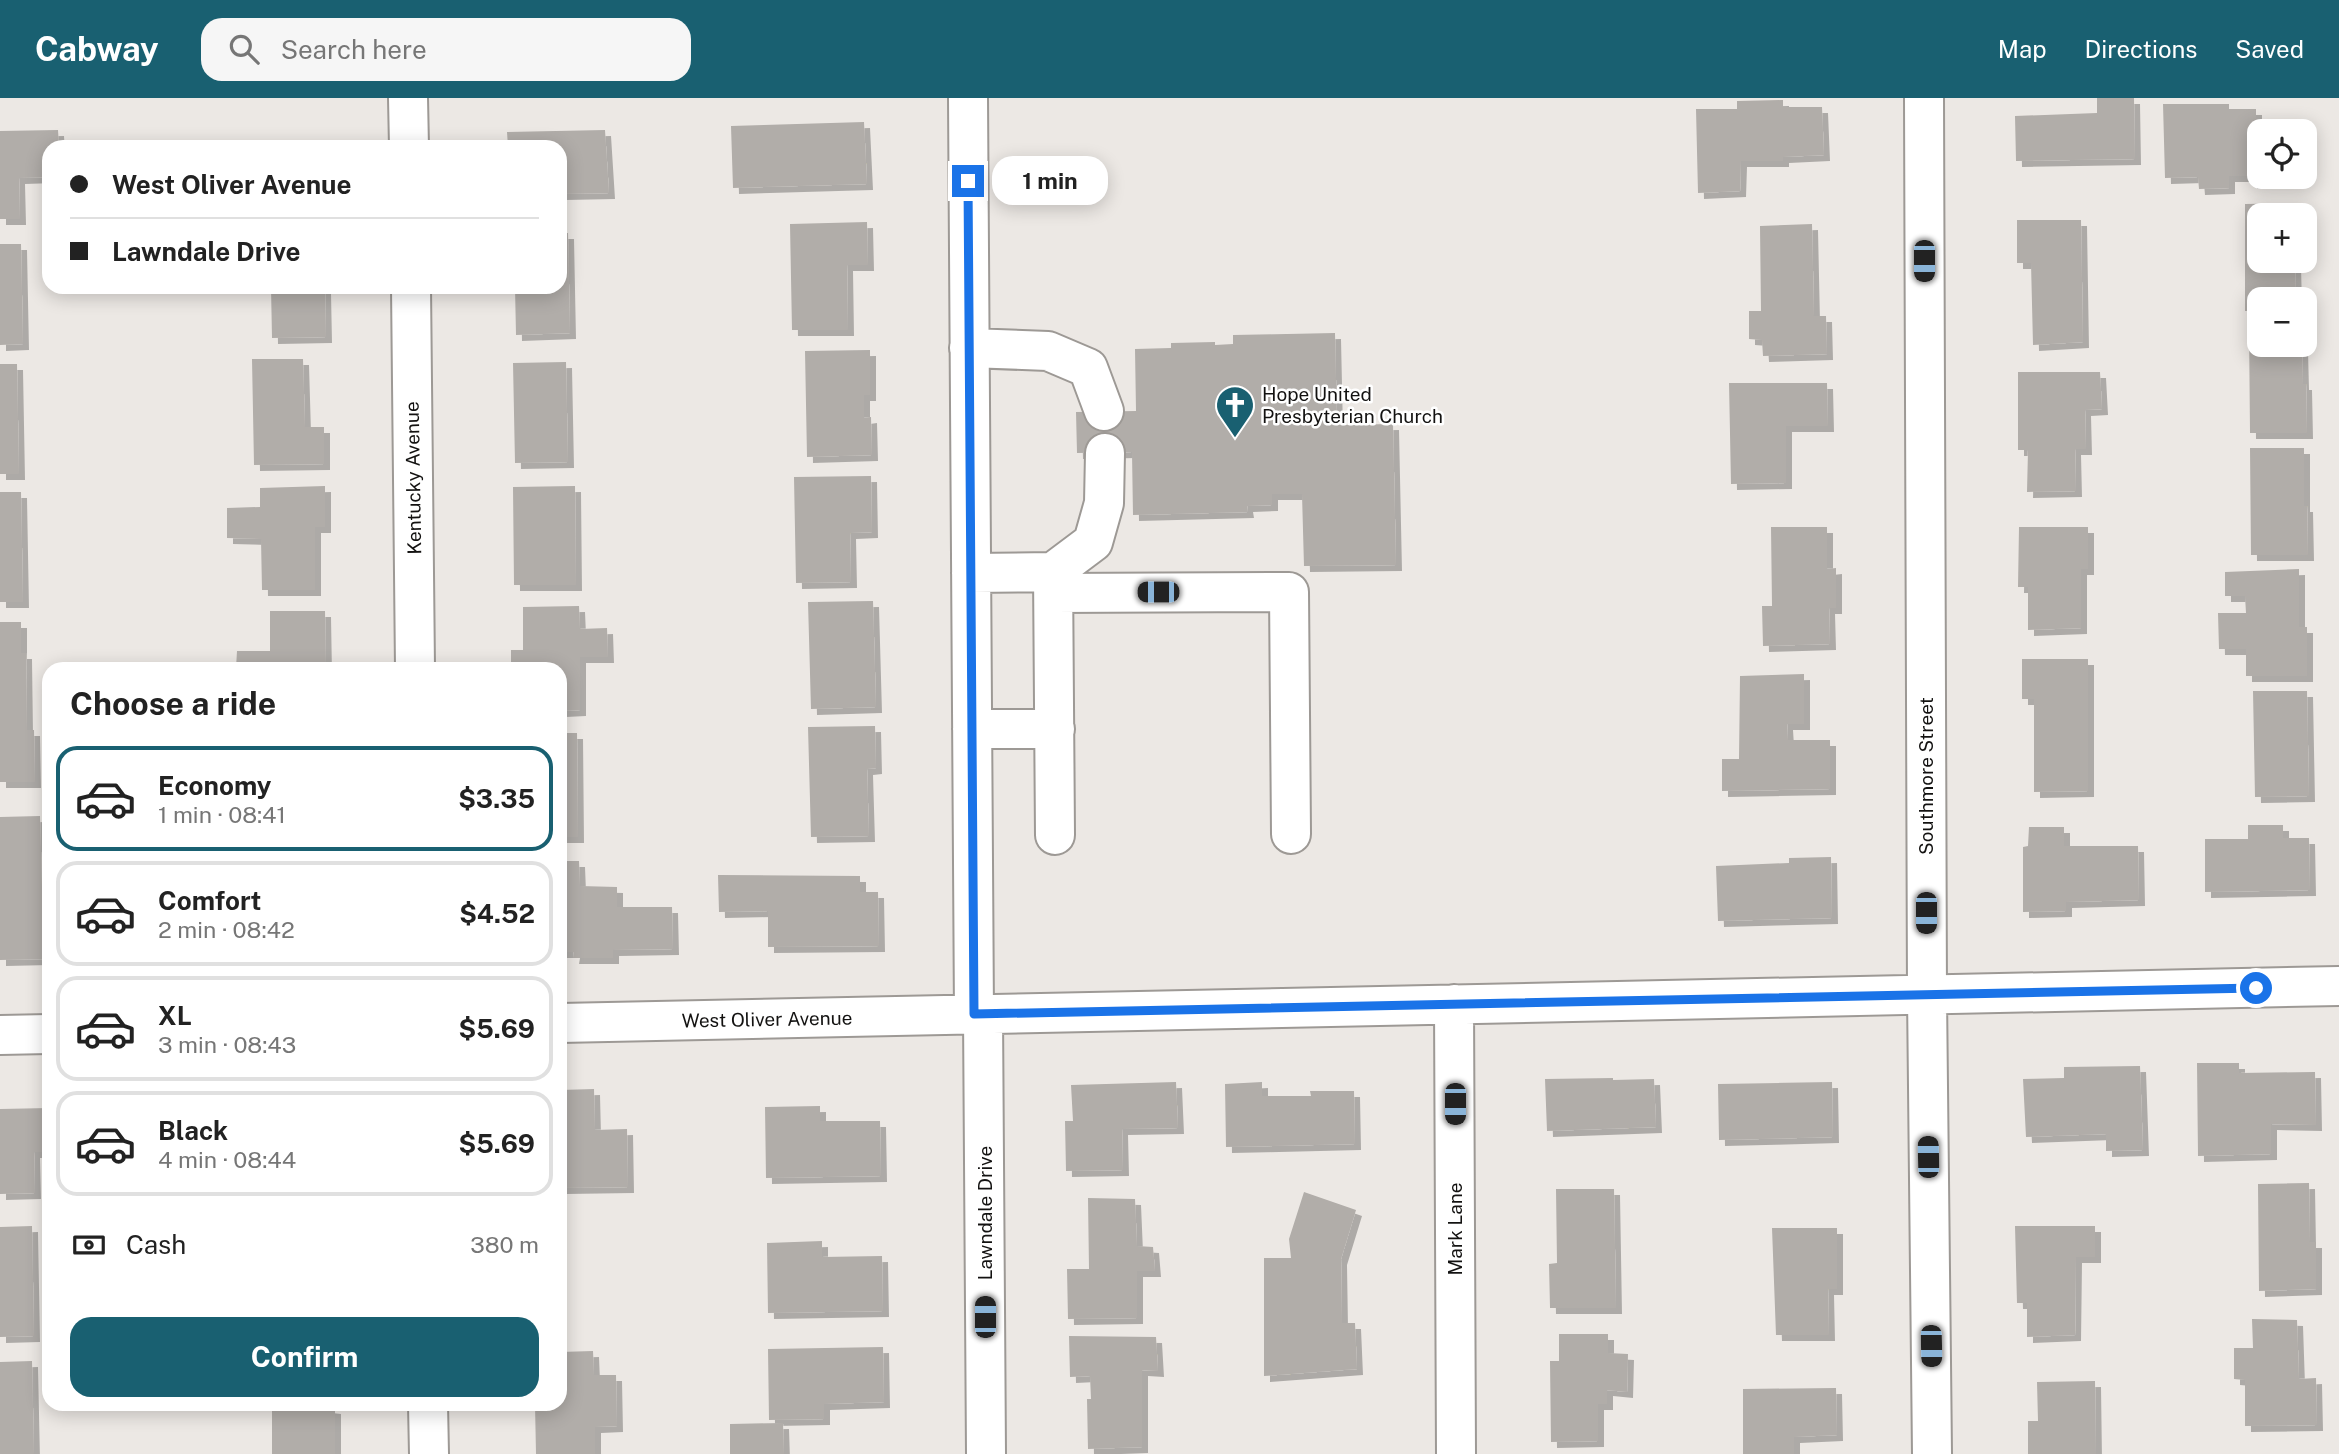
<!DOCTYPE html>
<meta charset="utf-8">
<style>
:root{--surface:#fff;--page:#f6f6f6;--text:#222;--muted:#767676;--line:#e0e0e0;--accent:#196071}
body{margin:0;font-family:"Public Sans",sans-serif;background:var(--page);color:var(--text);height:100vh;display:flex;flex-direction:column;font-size:26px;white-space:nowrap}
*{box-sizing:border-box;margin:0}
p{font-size:23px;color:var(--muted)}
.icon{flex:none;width:38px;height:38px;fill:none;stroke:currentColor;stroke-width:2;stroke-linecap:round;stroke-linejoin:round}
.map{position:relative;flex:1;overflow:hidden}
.drawer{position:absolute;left:42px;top:564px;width:525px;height:749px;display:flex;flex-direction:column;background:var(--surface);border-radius:21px;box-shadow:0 4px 18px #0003}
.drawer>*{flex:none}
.guide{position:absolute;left:42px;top:42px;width:525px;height:154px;border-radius:21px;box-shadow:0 4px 18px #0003;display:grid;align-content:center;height:154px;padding:0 28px;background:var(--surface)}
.controls{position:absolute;left:2247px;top:21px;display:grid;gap:14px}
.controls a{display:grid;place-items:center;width:70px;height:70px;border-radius:14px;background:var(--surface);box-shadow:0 4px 18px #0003;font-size:35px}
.end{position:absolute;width:32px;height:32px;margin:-16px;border:9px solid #1a73e8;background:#fff;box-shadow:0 0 0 4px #fff}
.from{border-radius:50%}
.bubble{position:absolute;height:49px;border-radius:21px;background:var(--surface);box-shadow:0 4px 18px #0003;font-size:23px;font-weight:700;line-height:49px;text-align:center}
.car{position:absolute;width:21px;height:42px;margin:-21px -10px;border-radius:9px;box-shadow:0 0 5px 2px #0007;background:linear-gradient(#222 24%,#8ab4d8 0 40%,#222 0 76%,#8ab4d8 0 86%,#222 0)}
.guide b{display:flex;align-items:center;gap:24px;height:66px;font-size:26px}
.guide b+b{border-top:2px solid var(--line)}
.guide i{width:18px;height:18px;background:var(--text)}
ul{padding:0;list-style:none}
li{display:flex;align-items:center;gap:21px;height:105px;margin:0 14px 10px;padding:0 14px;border:4px solid var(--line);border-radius:21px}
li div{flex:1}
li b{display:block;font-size:26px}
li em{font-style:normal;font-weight:700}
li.on{border-color:var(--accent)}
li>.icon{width:63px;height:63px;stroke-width:1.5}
h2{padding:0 28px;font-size:32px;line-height:84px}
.pay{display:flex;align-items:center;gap:18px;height:77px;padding:0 28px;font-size:26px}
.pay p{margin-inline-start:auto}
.primary-button{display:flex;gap:14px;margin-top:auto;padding:14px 28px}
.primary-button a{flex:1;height:80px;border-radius:21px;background:var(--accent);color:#fff;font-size:28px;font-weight:700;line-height:80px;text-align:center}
header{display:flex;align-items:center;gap:42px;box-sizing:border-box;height:98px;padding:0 35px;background:var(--accent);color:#fff}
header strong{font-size:33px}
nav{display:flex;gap:38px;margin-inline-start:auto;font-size:24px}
.search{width:490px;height:63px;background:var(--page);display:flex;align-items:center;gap:18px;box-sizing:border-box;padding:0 24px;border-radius:21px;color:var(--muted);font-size:26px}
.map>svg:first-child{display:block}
.building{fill:#b1ada9;filter:url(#shadow)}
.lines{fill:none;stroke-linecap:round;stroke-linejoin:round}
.minor-casing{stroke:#9d9995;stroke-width:42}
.minor{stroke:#fff;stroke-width:38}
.route{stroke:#1a73e8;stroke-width:9}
.labels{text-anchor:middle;stroke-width:5;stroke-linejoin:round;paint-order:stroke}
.poi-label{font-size:19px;fill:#131211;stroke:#fff;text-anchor:start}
.street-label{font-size:19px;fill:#131211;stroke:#fff}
</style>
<header>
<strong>Cabway</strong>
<div class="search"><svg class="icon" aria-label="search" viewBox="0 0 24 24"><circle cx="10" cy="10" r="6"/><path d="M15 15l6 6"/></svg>Search here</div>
<nav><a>Map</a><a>Directions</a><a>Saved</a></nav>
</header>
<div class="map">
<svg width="2339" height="1356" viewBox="0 0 2339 1356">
<defs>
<filter id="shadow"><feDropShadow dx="6" dy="6" stdDeviation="0" flood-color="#0004"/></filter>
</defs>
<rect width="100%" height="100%" fill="#ece8e4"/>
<path class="building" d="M2097,0H2134L2135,61L2016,63L2015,18L2097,15Z
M1783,2V9H1822L1824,57L1783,59V63H1741L1740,93L1698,95L1696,11H1737V3Z
M2163,6H2229V11H2256V21H2303V33H2259V79H2264V85H2251V78H2229V90L2199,91L2198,79L2165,80Z
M864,24L867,86L733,90L731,28Z
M58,32L59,49H49V79L19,80L20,121H0V33Z
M605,32L609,95L560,96V49H508L507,34Z
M199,42H253V46L310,47V49H199Z
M2304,105V117H2259V163H2295L2296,201H2259V213H2245V106Z
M2017,122H2081L2083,244L2033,247L2031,165H2017Z
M867,124L868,167H847L848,232H792L790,126Z
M1812,126L1814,218H1826L1827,256L1763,258L1762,242L1749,241V213H1761L1760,128Z
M560,135H568L570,235L516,237L515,189H560Z
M0,146H21L23,246L0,247Z
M271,189H325L326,239L272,240Z
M2249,229H2259V247H2302L2303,286H2306L2307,335H2250Z
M1335,235L1337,327L1393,326L1396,467L1304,468L1302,396H1272V407L1247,408L1248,414L1133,417L1132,354L1077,355L1076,314L1136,313L1135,251L1171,250V245L1215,244V247L1233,246V237Z
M870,252V297H864V320L871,319L872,357L807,359L805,253Z
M252,261H303L305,329H324V366L254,367Z
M566,264L568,364L515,365L513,265Z
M0,266H17L19,376H0Z
M2018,274H2100L2102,311L2085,312L2086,351H2075L2076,393L2027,394L2028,352H2018Z
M1729,285H1827L1828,328H1786V385L1731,386Z
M2250,350H2304V408H2307L2308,457H2251Z
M871,378L872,434L850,435L851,484L796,485L794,379Z
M325,388V429H315V492H262L261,441L227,440V410L260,409V390Z
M575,388L576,487H514L513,389Z
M0,394H21L23,504H0Z
M1771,429H1827V471L1836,470V510H1829L1830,546L1763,548L1762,508H1772Z
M2019,429H2088V471H2081V530L2028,532V489H2018Z
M2299,471V529H2307V578H2246V551H2219L2218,515H2246L2245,498H2225V474Z
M873,503L876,609L811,611L808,504Z
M579,508L580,531L607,530L608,559H580V612L560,613V570H517V567H511V552H523V509Z
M270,513H325L326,570H236L237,553H270Z
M0,524H21V555H26L27,632H34L35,684H0Z
M2022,561H2088V693L2034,694V601H2022Z
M1804,576V626H1787L1788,642H1830V691L1722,693V661H1739L1740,578Z
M2253,593H2307L2309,698L2255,699Z
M875,628L876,670L867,671L869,738L811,739L808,629Z
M560,635H577L578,739H560Z
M40,718L44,861L0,862V719Z
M2248,727H2283V740H2309L2310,792L2205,794V741H2248Z
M2029,729H2064V748H2138L2139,802L2066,804V813L2023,814V749L2028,748Z
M1831,759L1832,820L1718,823L1716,768L1789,765V760Z
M560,763H579L580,788L617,789V809H672L673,851L613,852V860H573L574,854H560Z
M718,777L860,778V794H878L879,848L768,849V813L719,814Z
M2197,965H2239V975L2315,974L2316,1027L2271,1026V1056L2198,1058Z
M2140,968L2143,1052L2106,1053V1036L2026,1039L2023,981L2064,980V969Z
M1613,980V982L1654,981L1656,1029L1547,1033L1545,981Z
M1176,984L1178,1030L1122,1031L1123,1072L1066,1073L1065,1023H1073L1071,987Z
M1262,984V998H1311L1310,993H1354L1355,1046L1226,1049L1225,986Z
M1832,984L1833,1039L1719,1042L1718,986Z
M594,991L595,1032L627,1031L628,1089L560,1090V992Z
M820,1008V1023H880L881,1078L766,1080L765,1009Z
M49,1010V1054H34L35,1095L0,1096V1011Z
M2309,1085L2310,1144H2316V1191L2259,1193L2258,1086Z
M1556,1091H1614L1616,1210H1550L1549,1166L1557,1165Z
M1304,1094L1356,1112L1341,1161L1342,1225H1355L1357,1271L1264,1278V1160H1291L1289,1141Z
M1088,1100L1135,1101L1137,1148L1153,1149L1155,1173H1137V1220L1068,1221L1067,1171H1089Z
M32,1128L34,1238L0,1239V1129Z
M2015,1128H2095V1159H2076L2075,1237L2027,1239V1205H2017Z
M1772,1130H1837V1191H1828L1829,1237H1776Z
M822,1143V1159L882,1158L883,1213L768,1215L767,1145Z
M2252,1221L2297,1222L2299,1281L2316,1280L2317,1327L2245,1328V1282L2234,1281V1250H2253Z
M1559,1236H1608V1255L1628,1256L1627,1294L1607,1292V1306H1598V1343L1551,1344L1550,1263H1559Z
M1069,1238L1156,1239L1158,1273L1142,1272V1349L1088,1351L1087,1301H1091L1090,1278L1070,1279Z
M883,1249L884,1304L824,1306V1321L769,1322L768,1251Z
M593,1253L594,1277H616L617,1328L595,1329V1356H536L535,1306H560V1254Z
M32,1263L34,1356H0V1264Z
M2095,1283L2096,1356H2028V1323H2038L2037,1284Z
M1836,1290L1837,1337L1794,1339V1356H1743V1291Z
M272,1306H326V1309L335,1310V1356H272Z
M783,1325L784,1356H730V1326Z"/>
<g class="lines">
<defs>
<path id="minor" d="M408,0L409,49
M968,0L974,916
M1924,0L1927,897L1932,1356
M411,189L415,570
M969,250L1048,253L1088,270L1104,313
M1053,474L1093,444L1104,405L1105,355
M971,475L1053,474L1055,737
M1054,495L1289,494L1291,736
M972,631H1055
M1454,906L1456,1356
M983,916L986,1356
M560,925L2339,888
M0,937L49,936
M428,1306L429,1356"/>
</defs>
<use href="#minor" class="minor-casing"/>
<use href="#minor" class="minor"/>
</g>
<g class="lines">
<path class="route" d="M968,83L974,916L2256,890"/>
</g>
<defs>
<symbol id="church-pin" viewBox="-11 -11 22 30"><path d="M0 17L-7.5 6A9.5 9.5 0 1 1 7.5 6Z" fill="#196071" stroke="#fff"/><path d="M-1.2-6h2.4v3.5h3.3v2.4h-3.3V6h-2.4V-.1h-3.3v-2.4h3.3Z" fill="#fff"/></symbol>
</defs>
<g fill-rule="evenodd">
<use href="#church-pin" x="1213" y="285" width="44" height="60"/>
</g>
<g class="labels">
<g class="poi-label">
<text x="1262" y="303">Hope United<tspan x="1262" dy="22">Presbyterian Church</tspan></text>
</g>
<g class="street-label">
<text transform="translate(413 380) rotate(-91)" y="7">Kentucky Avenue</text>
<text transform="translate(1926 678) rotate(-90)" y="7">Southmore Street</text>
<text transform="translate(767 921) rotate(-1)" y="7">West Oliver Avenue</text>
<text transform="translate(985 1115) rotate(-90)" y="7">Lawndale Drive</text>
<text transform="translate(1455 1131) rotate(-90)" y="7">Mark Lane</text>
</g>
</g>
</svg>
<div class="controls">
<a><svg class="icon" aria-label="locate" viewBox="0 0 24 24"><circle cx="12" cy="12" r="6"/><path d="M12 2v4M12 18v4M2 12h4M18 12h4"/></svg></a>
<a>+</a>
<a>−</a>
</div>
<i class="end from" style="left:2256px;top:890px"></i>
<i class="end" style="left:968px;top:83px"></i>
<div class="bubble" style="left:992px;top:58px;width:116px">1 min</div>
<i class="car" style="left:1924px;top:163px;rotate:180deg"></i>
<i class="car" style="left:1158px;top:494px;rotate:270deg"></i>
<i class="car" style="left:1926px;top:815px;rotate:180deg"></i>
<i class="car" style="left:1455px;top:1006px;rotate:180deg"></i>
<i class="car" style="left:1928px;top:1059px;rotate:359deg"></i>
<i class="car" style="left:985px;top:1219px;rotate:0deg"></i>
<i class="car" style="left:1931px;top:1248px;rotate:179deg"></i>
<div class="guide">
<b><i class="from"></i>West Oliver Avenue</b>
<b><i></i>Lawndale Drive</b>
</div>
<section class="drawer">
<h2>Choose a ride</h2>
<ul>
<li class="on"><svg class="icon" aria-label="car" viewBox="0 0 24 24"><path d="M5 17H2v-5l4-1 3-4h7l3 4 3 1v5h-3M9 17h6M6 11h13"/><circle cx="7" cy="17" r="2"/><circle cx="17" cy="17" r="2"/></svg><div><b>Economy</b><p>1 min · 08:41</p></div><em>$3.35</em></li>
<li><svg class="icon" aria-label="car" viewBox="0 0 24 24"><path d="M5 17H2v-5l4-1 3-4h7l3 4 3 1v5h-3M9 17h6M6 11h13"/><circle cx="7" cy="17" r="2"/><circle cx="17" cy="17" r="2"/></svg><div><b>Comfort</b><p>2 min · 08:42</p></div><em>$4.52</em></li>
<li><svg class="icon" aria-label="car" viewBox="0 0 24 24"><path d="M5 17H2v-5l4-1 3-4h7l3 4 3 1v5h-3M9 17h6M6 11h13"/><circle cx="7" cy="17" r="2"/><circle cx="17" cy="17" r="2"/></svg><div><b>XL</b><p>3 min · 08:43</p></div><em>$5.69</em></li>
<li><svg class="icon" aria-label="car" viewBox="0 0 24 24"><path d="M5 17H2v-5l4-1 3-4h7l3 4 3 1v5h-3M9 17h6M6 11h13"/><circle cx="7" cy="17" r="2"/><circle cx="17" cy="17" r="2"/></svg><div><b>Black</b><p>4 min · 08:44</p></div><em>$5.69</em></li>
</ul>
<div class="pay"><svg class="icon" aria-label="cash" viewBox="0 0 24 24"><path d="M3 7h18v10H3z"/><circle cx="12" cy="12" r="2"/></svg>Cash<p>380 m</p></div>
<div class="primary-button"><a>Confirm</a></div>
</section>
</div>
